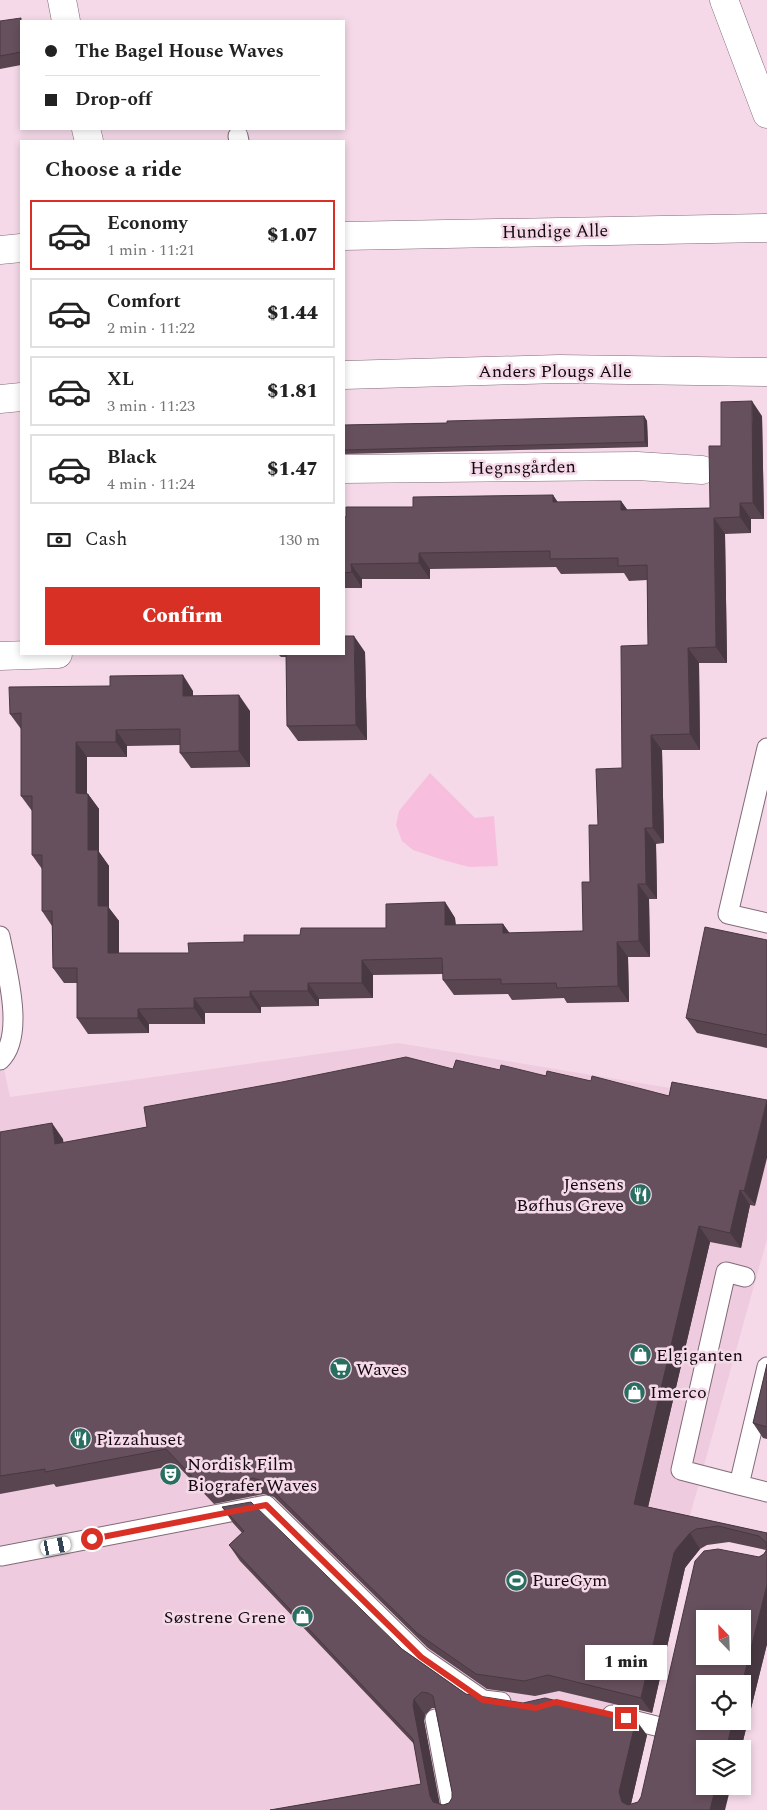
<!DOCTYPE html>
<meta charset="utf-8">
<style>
:root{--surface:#fff;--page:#f6f6f6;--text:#222;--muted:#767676;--line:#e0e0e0;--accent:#d93025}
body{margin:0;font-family:Spectral,serif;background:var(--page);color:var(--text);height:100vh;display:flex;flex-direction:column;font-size:19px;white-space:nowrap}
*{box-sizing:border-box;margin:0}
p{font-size:16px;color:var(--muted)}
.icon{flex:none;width:28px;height:28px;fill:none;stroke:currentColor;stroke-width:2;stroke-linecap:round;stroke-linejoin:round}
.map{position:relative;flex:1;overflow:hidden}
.panel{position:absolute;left:20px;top:140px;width:325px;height:515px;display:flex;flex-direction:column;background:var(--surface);border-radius:0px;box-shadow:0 2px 8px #0003}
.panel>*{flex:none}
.guide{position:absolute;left:20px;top:20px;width:325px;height:110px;border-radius:0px;box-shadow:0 2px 8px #0003;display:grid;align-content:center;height:110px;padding:0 25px;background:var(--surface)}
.needle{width:32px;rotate:337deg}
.fabs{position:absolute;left:696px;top:1610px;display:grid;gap:10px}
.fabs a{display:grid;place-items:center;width:55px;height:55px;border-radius:0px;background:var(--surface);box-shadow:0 2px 8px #0003;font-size:25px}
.end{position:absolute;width:22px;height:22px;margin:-11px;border:6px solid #d93025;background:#fff;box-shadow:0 0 0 2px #fff}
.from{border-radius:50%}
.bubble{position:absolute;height:35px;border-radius:0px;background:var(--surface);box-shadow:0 2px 8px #0003;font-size:16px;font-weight:800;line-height:35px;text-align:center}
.car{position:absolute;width:15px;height:30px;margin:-15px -8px;border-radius:6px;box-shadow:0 0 4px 1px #0007;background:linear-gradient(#fff 24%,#345 0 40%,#fff 0 76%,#345 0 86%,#fff 0)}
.guide b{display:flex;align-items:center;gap:18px;height:48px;font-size:19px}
.guide b+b{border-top:1px solid var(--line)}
.guide i{width:12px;height:12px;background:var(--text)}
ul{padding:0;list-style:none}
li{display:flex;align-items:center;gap:15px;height:70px;margin:0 10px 8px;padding:0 15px;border:2px solid var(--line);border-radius:0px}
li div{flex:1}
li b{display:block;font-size:19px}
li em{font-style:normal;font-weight:800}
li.active{border-color:var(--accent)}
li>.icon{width:45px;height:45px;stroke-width:1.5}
h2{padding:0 25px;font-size:22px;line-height:60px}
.pay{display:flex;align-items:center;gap:12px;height:55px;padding:0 25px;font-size:19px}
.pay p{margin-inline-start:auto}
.cta{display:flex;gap:10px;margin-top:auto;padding:10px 25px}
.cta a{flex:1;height:58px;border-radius:0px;background:var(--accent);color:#fff;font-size:20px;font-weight:800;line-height:58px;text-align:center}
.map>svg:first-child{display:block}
.built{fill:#eecbde}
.green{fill:#f7bfdd}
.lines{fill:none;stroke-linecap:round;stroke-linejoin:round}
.lane-casing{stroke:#826a77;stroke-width:21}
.street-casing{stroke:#826a77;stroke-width:29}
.secondary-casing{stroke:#826a77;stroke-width:29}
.lane{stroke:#fff;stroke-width:19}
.street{stroke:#fff;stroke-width:28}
.secondary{stroke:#fff;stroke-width:28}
.wall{fill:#594550;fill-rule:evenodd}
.shaded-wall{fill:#483841}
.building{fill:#67505d;stroke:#483841;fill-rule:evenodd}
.route{stroke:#d93025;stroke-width:6}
.labels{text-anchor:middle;stroke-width:5;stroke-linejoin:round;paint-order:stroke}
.street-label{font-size:18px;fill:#11090e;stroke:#f5d9e8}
.poi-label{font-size:18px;fill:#11090e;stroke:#f5d9e8;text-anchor:start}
</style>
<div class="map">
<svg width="767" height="1810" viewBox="0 0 767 1810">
<rect width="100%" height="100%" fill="#f5d9e8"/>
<path class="built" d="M398,1043L767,1104V1239L608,1810H0V1050L10,1097Z"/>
<path class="green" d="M430,773L475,818L494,816L498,866L469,867L443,860L413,850L402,841L396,825L399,811Z"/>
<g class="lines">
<defs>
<path id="lane" d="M238,136L239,141
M767,748L728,914L767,923
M0,936C6,968 26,1036 0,1060
M767,1367L739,1485L767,1492
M739,1485L681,1470L726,1272L745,1277
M2,1556L266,1505L421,1657L483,1700L501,1702
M612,1715L660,1727
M435,1719L452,1810"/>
<path id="street" d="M62,0L66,21
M724,0L767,114
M86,129L89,141
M344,236L767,228
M0,250L21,248
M344,469L637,466L702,470
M0,656L58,654"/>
<path id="secondary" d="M344,375L559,369L767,372
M0,399L21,397"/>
</defs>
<use href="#lane" class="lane-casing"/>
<use href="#street" class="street-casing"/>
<use href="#secondary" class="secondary-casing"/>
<use href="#lane" class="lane"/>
<use href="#street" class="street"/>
<use href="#secondary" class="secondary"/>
</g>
<path class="wall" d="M0,21H21V65L0,69Z
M644,416L647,421L648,447L344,454V425L447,423Z
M762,416L764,519H751V533L725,534L727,663H699L700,750H662L664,843L656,844L657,899H649L650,957H628L629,1002L567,1003L564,998L512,1000L508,994L454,995L443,980V974L373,975V998L319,999V1006L261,1007V1013H205V1024H149V1033L88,1034L77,1018V983H64L53,968L52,926L42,911V869L32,855V811L21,796V729L10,714L193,691V696L250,711V767L191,768L180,753V745L127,746V757H87V794H88L99,809V852L109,866V908L119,921V953H189L244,942L300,935L386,928L445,902L455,918L456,925L503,924L509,933L583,931L598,825L622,768L648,645L647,580L629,581L624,573L561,574L556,567L430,569V579H362V588H344V517L413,507L553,495L557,502L621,501L627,510L710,508L721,446Z
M365,652L367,740L298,741L287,726L286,657H281L278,654H344Z
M767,940V1048L697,1033L686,1018Z
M453,1069L500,1070L591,1081L669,1096L672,1082L755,1206L750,1205L741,1248L710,1242L648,1507L767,1533V1644L741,1749H705L725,1810H270L421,1784L414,1744L240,1561L229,1545L242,1533L233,1523L222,1507L402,1649L466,1694L647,1735L631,1804L638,1802L641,1797L759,1557L764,1554L766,1550L729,1542L707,1545L700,1549L688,1564L685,1568L652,1713L559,1691L535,1696L487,1689L428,1648L274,1497L264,1494L214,1504L177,1465L56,1487L54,1484L0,1494V1132L63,1139V1143ZM432,1708H435L452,1792V1798L449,1803L443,1805L439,1804L424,1721L425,1715Z
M767,1364V1439L763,1438L753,1423Z"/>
<path class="shaded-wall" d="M752,401L762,416L764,519L753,503Z
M644,416L647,421L648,447L645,442Z
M553,495L564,511L553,502Z
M621,501L632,516L621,510Z
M740,503L751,519V533L740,517Z
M714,518L725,534L727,663L716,647Z
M419,553L430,569V579L419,563Z
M351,564L362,579V588L352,572Z
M354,636L365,652L367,740L356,725Z
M688,648L699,663L700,750L690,734Z
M183,675L193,691V711L183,696Z
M239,695L250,711V767L239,751Z
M116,730L127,746V757L116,742Z
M651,735L662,750L664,843L653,828Z
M76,742L87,757V809L76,793Z
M88,794L99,809V852L109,866V908L119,921V968L108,953L88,850Z
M645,828L656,844L657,899L646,884Z
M638,884L649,899L650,957L639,941Z
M445,902L455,918L456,941L445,925Z
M503,924L514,939L503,933Z
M617,942L628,957L629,1002L618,986Z
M362,960L373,975V998L362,983Z
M308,983L319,999V1006L308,991Z
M250,991L261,1007V1013L250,997Z
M194,998L205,1013V1024L194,1008Z
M138,1009L149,1024V1033L138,1018Z
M767,1100V1158L755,1206L744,1191Z
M52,1123L63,1139L66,1160L55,1144Z
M740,1190L750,1205L741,1248L730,1233Z
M699,1226L710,1242L645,1520L634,1504Z
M690,1533L700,1549L688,1564L685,1568L652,1713L641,1698L674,1553L677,1548Z
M767,1585V1644L741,1749H726L733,1721H742V1684Z
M414,1699L425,1715L424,1721L441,1810L433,1802L430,1796L413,1705Z
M636,1720L647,1735L630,1808L622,1802L619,1792Z
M716,1786H731L725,1810H710Z"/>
<path class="building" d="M21,18V52L0,56V21Z
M752,401L753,503H740V517L714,518L716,647L688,648L690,734L651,735L653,828H645L646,884H638L639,941L617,942L618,986L557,988L556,983L501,984V979L443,980L442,958L362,960V983H308V991H250V997L194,998V1008L138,1009V1018H77V968H53L52,911H42V855H32V796H21V713L10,714L9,687L110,686V676L183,675V696L239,695V751L180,753V729L116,730V742H76V793L88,794V850H98V906H108V953H189L188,943L244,942V935H300L301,928H386V904L445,902V925L503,924V933L583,931L582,882H590L589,825H598L596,769L622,768L621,646L648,645L647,565L618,566V558L550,559V551L419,553V563L351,564L352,572L344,573V517H346V507H413V497L553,495V502L621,501V510L710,508L709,446H721V402Z
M644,416L645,442L344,450V425L447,423V421Z
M344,636H354L356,725L287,726L286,654H344Z
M705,927L767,940V1035L686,1018Z
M406,1057L453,1069L456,1060L500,1070L501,1065L546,1076L547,1071L591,1081L592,1076L669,1096L672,1082L767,1100L744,1191L740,1190L730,1233L699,1226L634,1504L767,1533V1548V1543L759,1536L718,1526L696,1529L690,1533L677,1548L674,1553L641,1698L548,1675L524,1681L476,1674L417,1633L263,1481L253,1478L203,1488L166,1449L45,1472V1469L0,1476V1132L52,1123L55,1144L147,1127L144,1107L282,1082Z
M767,1364V1427L753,1423Z
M251,1502L402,1649L466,1694L523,1703L545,1698L636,1720L619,1792L622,1802L628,1805L638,1802L641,1797L695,1561L704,1551L718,1549L759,1557L764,1554L767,1549V1585L742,1684H705V1721H733L726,1749H705V1786H716L710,1810H270L421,1784L413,1739L229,1545L244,1531L222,1507ZM705,1619H742V1656H705ZM422,1692L428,1693L433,1696L452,1792V1798L449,1803L443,1805L433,1802L430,1796L413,1705L414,1699Z"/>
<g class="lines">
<path class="route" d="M92,1539L266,1505L421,1657L483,1700L536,1708L556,1702L626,1718"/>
</g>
<defs>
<symbol id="restaurant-disc" viewBox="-11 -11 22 22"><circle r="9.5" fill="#286e61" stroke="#f5d9e8"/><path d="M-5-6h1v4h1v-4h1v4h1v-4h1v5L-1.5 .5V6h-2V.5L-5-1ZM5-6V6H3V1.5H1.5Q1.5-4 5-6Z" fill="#fff"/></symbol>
<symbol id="shop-disc" viewBox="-11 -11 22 22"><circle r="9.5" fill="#286e61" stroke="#f5d9e8"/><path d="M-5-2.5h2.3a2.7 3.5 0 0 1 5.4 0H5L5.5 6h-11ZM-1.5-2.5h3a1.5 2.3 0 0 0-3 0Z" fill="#fff"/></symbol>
<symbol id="supermarket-disc" viewBox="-11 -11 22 22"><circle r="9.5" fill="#286e61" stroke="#f5d9e8"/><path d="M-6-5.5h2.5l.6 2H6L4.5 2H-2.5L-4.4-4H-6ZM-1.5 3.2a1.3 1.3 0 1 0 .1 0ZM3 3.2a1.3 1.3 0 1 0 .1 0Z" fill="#fff"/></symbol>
<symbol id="theatre-disc" viewBox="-11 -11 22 22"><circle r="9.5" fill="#286e61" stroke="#f5d9e8"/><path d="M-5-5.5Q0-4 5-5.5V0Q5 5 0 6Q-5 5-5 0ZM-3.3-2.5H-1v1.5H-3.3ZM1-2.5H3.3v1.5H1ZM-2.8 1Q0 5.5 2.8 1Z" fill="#fff"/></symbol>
<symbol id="stadium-disc" viewBox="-11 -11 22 22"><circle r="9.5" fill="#286e61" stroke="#f5d9e8"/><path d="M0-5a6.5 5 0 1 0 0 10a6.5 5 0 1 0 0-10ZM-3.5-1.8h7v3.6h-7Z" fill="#fff"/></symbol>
</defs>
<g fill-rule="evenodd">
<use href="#restaurant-disc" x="628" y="1182" width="25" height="25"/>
<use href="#shop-disc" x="628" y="1342" width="25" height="25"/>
<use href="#supermarket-disc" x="328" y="1356" width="25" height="25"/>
<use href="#shop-disc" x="622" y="1380" width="25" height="25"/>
<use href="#restaurant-disc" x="68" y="1426" width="25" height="25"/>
<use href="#theatre-disc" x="158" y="1462" width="25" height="25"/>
<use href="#stadium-disc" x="504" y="1568" width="25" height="25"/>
<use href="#shop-disc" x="290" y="1604" width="25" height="25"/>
</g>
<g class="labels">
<g class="street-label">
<text transform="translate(555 231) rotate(-1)" y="6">Hundige Alle</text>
<text x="555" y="377">Anders Plougs Alle</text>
<text transform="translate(523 467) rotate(-1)" y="6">Hegnsgården</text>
</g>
<g class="poi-label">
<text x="624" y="1190" text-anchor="end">Jensens<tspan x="624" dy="21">Bøfhus Greve</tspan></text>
<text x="656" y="1361">Elgiganten</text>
<text x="356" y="1375">Waves</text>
<text x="650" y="1398">Imerco</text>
<text x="96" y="1445">Pizzahuset</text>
<text x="187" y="1470">Nordisk Film<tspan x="187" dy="21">Biografer Waves</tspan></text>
<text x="532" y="1586">PureGym</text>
<text x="286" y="1623" text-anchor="end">Søstrene Grene</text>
</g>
</g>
</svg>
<div class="fabs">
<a><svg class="needle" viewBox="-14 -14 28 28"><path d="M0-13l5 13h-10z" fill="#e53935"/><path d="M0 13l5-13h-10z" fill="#767676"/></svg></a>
<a><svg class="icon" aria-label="locate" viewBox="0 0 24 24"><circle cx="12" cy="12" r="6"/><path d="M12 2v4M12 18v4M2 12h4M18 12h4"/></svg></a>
<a><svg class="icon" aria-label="layers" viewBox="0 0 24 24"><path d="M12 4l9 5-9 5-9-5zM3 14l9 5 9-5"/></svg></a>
</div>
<i class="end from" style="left:92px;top:1539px"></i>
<i class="end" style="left:626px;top:1718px"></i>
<div class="bubble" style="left:585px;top:1645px;width:82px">1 min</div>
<i class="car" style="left:56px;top:1546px;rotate:79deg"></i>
<div class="guide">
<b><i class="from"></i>The Bagel House Waves</b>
<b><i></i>Drop-off</b>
</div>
<section class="panel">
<h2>Choose a ride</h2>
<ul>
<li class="active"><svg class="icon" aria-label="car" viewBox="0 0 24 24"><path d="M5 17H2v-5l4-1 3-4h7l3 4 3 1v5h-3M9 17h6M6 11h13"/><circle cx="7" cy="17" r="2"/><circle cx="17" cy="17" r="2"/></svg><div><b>Economy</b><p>1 min · 11:21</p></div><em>$1.07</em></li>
<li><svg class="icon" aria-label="car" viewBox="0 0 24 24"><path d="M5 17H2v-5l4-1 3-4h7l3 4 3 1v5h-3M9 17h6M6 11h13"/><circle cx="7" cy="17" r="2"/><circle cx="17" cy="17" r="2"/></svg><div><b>Comfort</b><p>2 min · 11:22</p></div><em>$1.44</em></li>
<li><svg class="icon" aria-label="car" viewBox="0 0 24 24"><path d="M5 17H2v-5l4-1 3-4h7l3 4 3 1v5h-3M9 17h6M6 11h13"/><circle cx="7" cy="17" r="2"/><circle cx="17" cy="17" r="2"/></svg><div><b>XL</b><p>3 min · 11:23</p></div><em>$1.81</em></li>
<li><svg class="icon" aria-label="car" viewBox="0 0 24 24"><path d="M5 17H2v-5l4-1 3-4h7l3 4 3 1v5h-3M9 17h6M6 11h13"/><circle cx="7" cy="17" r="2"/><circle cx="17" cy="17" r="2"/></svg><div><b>Black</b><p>4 min · 11:24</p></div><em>$1.47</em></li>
</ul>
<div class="pay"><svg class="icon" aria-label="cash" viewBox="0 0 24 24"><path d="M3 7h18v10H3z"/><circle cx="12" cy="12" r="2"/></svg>Cash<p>130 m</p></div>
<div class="cta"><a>Confirm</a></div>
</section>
</div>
